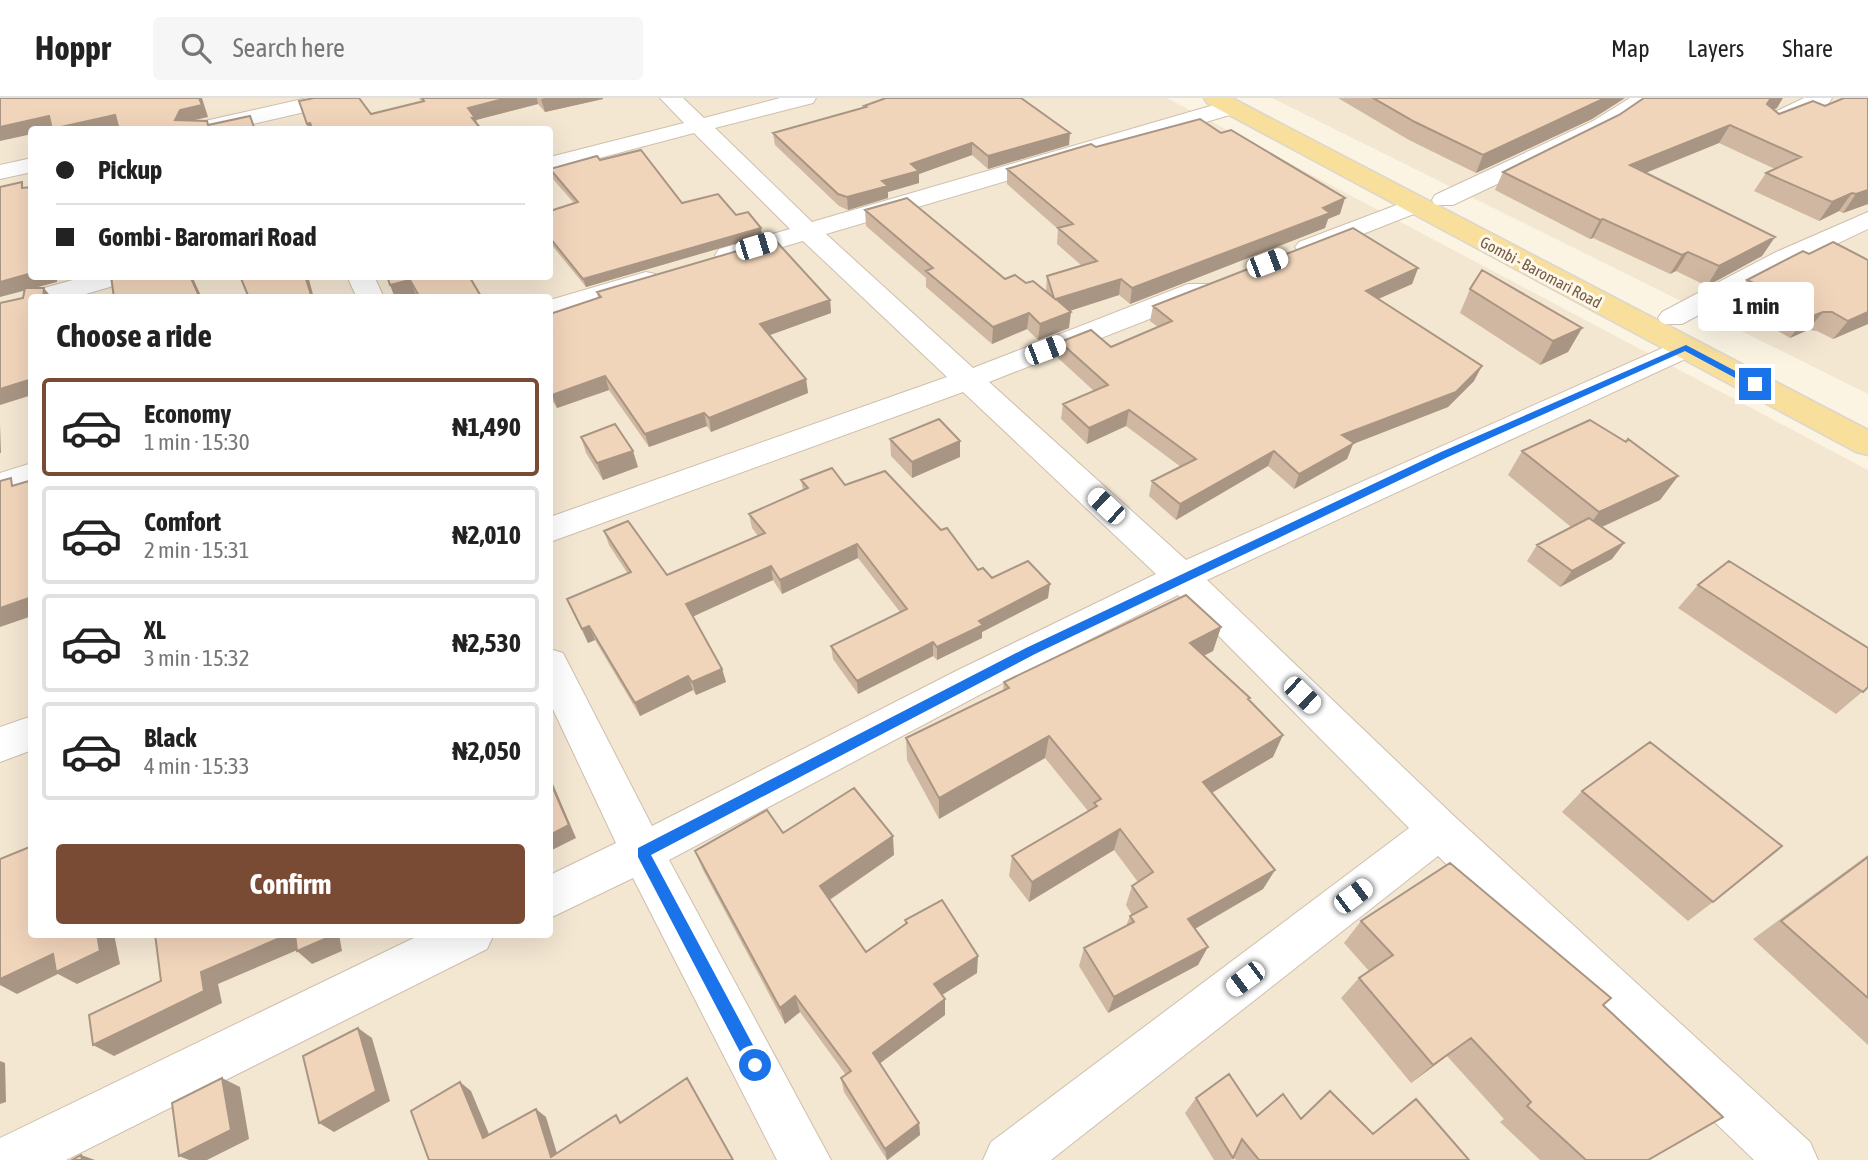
<!DOCTYPE html>
<meta charset="utf-8">
<style>
:root{--surface:#fff;--page:#f6f6f6;--text:#222;--muted:#767676;--line:#e0e0e0;--accent:#794a34}
body{margin:0;font-family:"Asap Condensed",sans-serif;background:var(--page);color:var(--text);height:100vh;display:flex;flex-direction:column;font-size:26px;white-space:nowrap}
*{box-sizing:border-box;margin:0}
p{font-size:23px;color:var(--muted)}
.icon{flex:none;width:38px;height:38px;fill:none;stroke:currentColor;stroke-width:2;stroke-linecap:round;stroke-linejoin:round}
.map{position:relative;flex:1;overflow:hidden}
.drawer{position:absolute;left:28px;top:196px;width:525px;height:644px;display:flex;flex-direction:column;background:var(--surface);border-radius:7px;box-shadow:0 7px 28px #0002}
.drawer>*{flex:none}
.guide{position:absolute;left:28px;top:28px;width:525px;height:154px;border-radius:7px;box-shadow:0 7px 28px #0002;display:grid;align-content:center;height:154px;padding:0 28px;background:var(--surface)}
.end{position:absolute;width:32px;height:32px;margin:-16px;border:9px solid #1a73e8;background:#fff;box-shadow:0 0 0 4px #fff}
.from{border-radius:50%}
.bubble{position:absolute;height:49px;border-radius:7px;background:var(--surface);box-shadow:0 7px 28px #0002;font-size:23px;font-weight:700;line-height:49px;text-align:center}
.car{position:absolute;width:21px;height:42px;margin:-21px -10px;border-radius:9px;box-shadow:0 0 5px 2px #0007;background:linear-gradient(#fff 24%,#345 0 40%,#fff 0 76%,#345 0 86%,#fff 0)}
.guide b{display:flex;align-items:center;gap:24px;height:66px;font-size:26px}
.guide b+b{border-top:2px solid var(--line)}
.guide i{width:18px;height:18px;background:var(--text)}
ul{padding:0;list-style:none}
li{display:flex;align-items:center;gap:21px;height:98px;margin:0 14px 10px;padding:0 14px;border:4px solid var(--line);border-radius:7px}
li div{flex:1}
li b{display:block;font-size:26px}
li em{font-style:normal;font-weight:700}
li.current{border-color:var(--accent)}
li>.icon{width:63px;height:63px;stroke-width:1.5}
h2{padding:0 28px;font-size:32px;line-height:84px}
.button{display:flex;gap:14px;margin-top:auto;padding:14px 28px}
.button a{flex:1;height:80px;border-radius:7px;background:var(--accent);color:#fff;font-size:28px;font-weight:700;line-height:80px;text-align:center}
header{display:flex;align-items:center;gap:42px;box-sizing:border-box;height:98px;padding:0 35px;background:var(--surface);border-bottom:2px solid var(--line)}
header strong{font-size:33px}
nav{display:flex;gap:38px;margin-inline-start:auto;font-size:24px}
.search{width:490px;height:63px;background:var(--page);display:flex;align-items:center;gap:18px;box-sizing:border-box;padding:0 24px;border-radius:7px;color:var(--muted);font-size:26px}
.map>svg:first-child{display:block}
.residential{fill:#f3e7d2;fill-rule:evenodd}
.lines{fill:none;stroke-linecap:round;stroke-linejoin:round}
.minor-casing{stroke:#cfbfad;stroke-width:2}
.major-casing{stroke:#dbd5d0;stroke-width:3}
.minor{fill:#fff;fill-rule:evenodd}
.major{fill:#f9df9c;fill-rule:evenodd}
.wall{fill:#cfb7a1}
.shaded-wall{fill:#a99583}
.building{fill:#f1d5bb;stroke:#a99583;stroke-width:2}
.route{fill:#1a73e8}
.labels{text-anchor:middle;stroke-width:6;stroke-linejoin:round;paint-order:stroke}
.far-street-label{font-size:16px;fill:#735c4a;stroke:#fff8e9}
</style>
<header>
<strong>Hoppr</strong>
<div class="search"><svg class="icon" aria-label="search" viewBox="0 0 24 24"><circle cx="10" cy="10" r="6"/><path d="M15 15l6 6"/></svg>Search here</div>
<nav><a>Map</a><a>Layers</a><a>Share</a></nav>
</header>
<div class="map">
<svg width="1868" height="1062" viewBox="0 0 1868 1062">
<rect width="100%" height="100%" fill="#fcf4e3"/>
<path class="residential" d="M0,0H1167L1868,372V1062H0ZM32,32H550V178H32ZM32,200H550V836H32Z
M1272,0H1868V296Z"/>
<g class="lines">
<defs>
<path id="minor" d="M307,0H347L344,5L227,32H184L187,27Z
M660,0H683L704,20L780,0H816L813,5L715,30L812,124L1224,4H1240L1243,9L1240,14L826,136L973,270L1188,186H1208L1212,192L1208,198L989,284L1186,462L1676,244L1686,241L1696,244L1700,250L1696,256L1207,482L1454,718L1810,1044L1818,1062H1754L1438,758L1051,1062H983L991,1044L1409,730L1178,497L983,595L669,762L831,1062H777L633,780L550,820V777L616,745L550,605V551L563,555L652,728L956,573L1156,476L963,294L550,444V419L947,279L803,143L728,165L719,163L715,157L719,151L790,131L694,35L550,73V59L684,25Z
M1630,0H1656L1609,33L1453,107H1435L1432,102L1435,97L1593,23Z
M1804,0H1832L1829,5L1778,30L1770,32L1759,25L1762,20Z
M32,60V74L0,81V67Z
M1415,100L1424,102L1427,107L1424,112L1317,154H1299L1295,149L1299,144Z
M1868,114V131L1794,166L1682,226H1662L1658,220L1662,214L1776,154Z
M646,174L655,176L659,182L655,188L550,219V202Z
M87,178H131L127,184L72,200H32V206L26,200L30,194Z
M347,178H374L384,200H357Z
M32,365V388L0,397V375Z
M32,618V652L0,664V629Z
M422,836H494L487,851L66,1062H0V1040Z"/>
<path id="major" d="M1204,0H1232L1868,332V357L1856,354L1207,5Z"/>
</defs>
<use href="#minor" class="minor-casing"/>
<use href="#major" class="major-casing"/>
<use href="#minor" class="minor"/>
<use href="#major" class="major"/>
</g>
<path class="wall" d="M419,0H603V1L545,14L538,6L476,22L478,27L482,32H309L307,26L371,16L422,4Z
M1338,0H1625L1592,21L1476,75L1409,42Z
M1868,0V106L1843,115L1839,113L1819,123L1754,93L1766,75L1775,71L1719,45L1646,75L1775,139L1762,158L1707,188L1676,173L1670,176L1593,140L1590,141L1495,92L1503,74L1619,17L1777,10L1773,11L1779,16Z
M864,8L1069,47L988,71L972,57L919,76V85L888,94V100L848,112L839,108L775,47L773,35L864,10Z
M1096,49L1340,116L1328,121L1325,130L1130,206L1119,197L1069,213V230L1038,242L1027,231L992,246L926,189V180L866,128L865,112L1005,181L1026,185L1046,193L1047,178L1081,167L1057,146L1058,131L1007,86V71Z
M550,71L682,105L736,117L762,138L586,189L550,145V113L574,105L551,79Z
M1418,170L1412,186L1378,201L1474,283L1448,309L1353,346L1347,361L1294,391L1268,368L1176,422L1149,398L1152,383L1181,369L1126,328L1087,346L1061,321L1063,306L1094,293L1058,260L1060,244L1111,249L1158,229L1150,223L1153,208Z
M1747,182L1868,226L1833,241L1817,233L1808,232L1790,240L1735,208L1738,203L1734,201Z
M1470,191L1582,230L1568,254L1540,267L1460,215Z
M597,194L830,202L831,215L769,237L806,281L808,295L711,334L707,328L649,349L609,292L557,310L550,299V216L598,200Z
M581,339L638,369L603,382L586,355Z
M890,341L960,343V359L912,380L891,358Z
M1522,353L1678,378L1660,402L1602,429L1624,445L1612,461L1560,489L1527,463L1537,447L1571,429L1508,377Z
M801,382L845,387L992,480L1048,500L982,534V540L937,562L933,558L858,596L833,561L831,548L900,514L858,460L782,496L773,482L693,518L722,571L726,584L696,597L693,592L640,618L595,542L588,545L567,501L628,476L609,447L604,433L667,477L758,438L752,430L749,416L803,392Z
M1698,487L1868,589L1836,616L1678,510Z
M1221,529L1213,553L1203,558L1249,603L1273,659L1212,695L1275,772L1263,791L1195,831L1198,867L1108,915L1079,868L1084,850L1126,828L1130,818L1132,817L1126,807L1132,788L1138,784L1114,752L1029,804L1009,778L1012,758L1088,713L1045,660L939,721L907,662L906,640L1003,593L1004,584Z
M1582,693L1713,804L1688,823L1562,714Z
M783,735L894,757L830,802L866,854L906,827L905,822L977,875L942,897L945,917L880,965L919,1025L920,1037L888,1062H887L844,994L841,980L846,977L800,914L785,926L703,772L695,753Z
M1868,757V947L1753,841Z
M1361,823L1603,907L1648,1062H1540L1500,1024L1504,1021L1447,958L1411,985L1341,900L1359,880L1369,873L1344,845Z
M1196,1000L1257,1018L1301,1021L1373,1035L1416,1001L1469,1062H1236L1233,1059L1231,1062H1214L1185,1015Z"/>
<path class="shaded-wall" d="M199,0H202L208,19L186,24L175,22L180,12Z
M507,0H537L538,6L476,22L480,32H476L468,10Z
M545,0H603V1L545,14L541,1Z
M1605,0H1625L1592,21L1476,75L1483,57Z
M1771,0H1783L1777,10L1760,18Z
M115,17L122,29L110,32H32V36L0,43V29L49,18Z
M310,25L313,32H309L307,26Z
M1730,27L1719,45L1620,85L1630,67Z
M1070,35L1069,47L988,71V58Z
M972,45V57L919,76V85L888,94V100L848,112L847,99L882,83L911,66Z
M1868,92V106L1843,115L1856,96Z
M1852,95L1839,113L1819,123L1832,104Z
M1345,100L1340,116L1328,121L1325,130L1130,206L1132,190Z
M1603,121L1593,140L1590,141L1600,122Z
M761,130L762,138L586,189L583,181Z
M1775,139L1762,158L1707,188L1719,168Z
M1688,154L1676,173L1670,176L1682,157Z
M1418,170L1412,186L1360,209L1366,193Z
M32,175V178H57V184L0,199V184Z
M190,178H192L202,200H200Z
M305,178H308L314,200H312Z
M1121,181L1119,197L1054,218L1056,201Z
M410,182L416,196L402,200H395L390,187Z
M44,190L52,200H43Z
M830,202L831,215L762,240L760,226Z
M1071,214L1069,230L1038,242L1040,226Z
M1823,214L1808,232L1790,240L1804,221Z
M1868,214V226L1833,241L1848,223Z
M1029,215L1027,231L992,246L993,229Z
M1582,230L1568,254L1540,267L1553,243Z
M1482,268L1474,283L1448,309L1353,346L1347,361L1294,391L1299,376L1342,337Z
M605,278L609,292L557,310L552,297Z
M32,281V297L0,307V291Z
M806,281L808,295L711,334L709,320Z
M1129,312L1126,328L1087,346L1089,330Z
M704,315L707,328L649,349L645,336Z
M0,326L1,355H0Z
M960,343V359L912,380V364Z
M633,353L638,369L603,382L597,365Z
M1274,353L1268,368L1176,422L1180,406Z
M1678,378L1660,402L1582,438L1599,414Z
M1624,445L1612,461L1560,489L1572,473Z
M857,446L858,460L782,496L780,482Z
M771,468L773,482L690,520L686,506Z
M1050,486L1048,500L982,534V540L937,562V549L979,523Z
M32,499V518L0,529V510Z
M589,528L595,542L588,545L582,531Z
M1221,529L1213,553L1182,569L1190,545Z
M933,544V558L858,596L857,583Z
M722,571L726,584L696,597L692,584Z
M688,578L693,592L640,618L635,605Z
M1283,637L1273,659L1194,705L1203,684Z
M1049,638L1045,660L939,721V700Z
M550,679L576,740L550,753Z
M1120,731L1114,752L1029,804L1032,784Z
M893,738L894,757L823,806L820,788Z
M1275,772L1263,791L1179,840L1188,821Z
M97,836H114L120,866L77,886L58,876L17,896L0,887V881L53,856Z
M289,836H297L309,847L218,886L222,905L114,958L93,947L201,874Z
M327,836H339L342,853L312,866L297,853Z
M1208,849L1198,867L1108,915L1114,899Z
M978,858L977,875L934,902V886Z
M795,898L800,914L785,926L780,910Z
M945,901V917L875,969L873,955Z
M358,930L372,940L390,1003L334,1034L319,1025Z
M1471,940L1411,985L1433,967Z
M0,963L5,965L6,1004L0,1006Z
M222,980L240,989L249,1041L207,1062H189L179,1058Z
M460,984L471,993L494,1048L483,1040Z
M536,1011L546,1019L559,1062L551,1059Z
M919,1025L920,1037L887,1062L885,1051Z
M81,1057L95,1062H82Z"/>
<path class="building" d="M0,0H199L202,7L180,12L175,22L207,23L208,27L250,18L255,32H119L115,17L52,31L49,18L0,29Z
M314,0H359L371,16L424,3L422,0H507L468,10L475,20H472L482,32H313L310,25L307,26L299,3Z
M886,0H1021L1070,35L988,58L972,45L911,66L919,73L882,83L888,88L847,99L838,96L773,35L866,9L864,8Z
M1373,0H1605L1483,57L1415,24Z
M1644,0H1771L1767,6L1779,16L1813,3L1825,8L1844,0H1868V92L1856,96L1852,95L1832,104L1766,75L1801,59L1730,27L1630,67L1775,139L1719,168L1688,154L1682,157L1603,121L1600,122L1503,74L1619,17Z
M1200,21L1221,35L1231,32L1345,100L1323,110L1330,115L1132,190L1121,181L1056,201L1071,214L1040,226L1029,215L993,229L926,173L933,170L865,112L907,100L1005,181L1015,177L1026,185L1033,183L1054,200L1047,178L1097,163L1058,130L1073,126L1007,71L1091,46L1096,49Z
M641,52L682,105L718,96L736,117L748,114L761,130L583,181L550,140V113L578,104L550,71L597,58L600,62Z
M22,84V90L32,89V175L0,184V89Z
M1353,130L1418,170L1366,193L1482,268L1456,294L1342,337L1354,345L1299,376L1274,353L1180,406L1152,383L1196,361L1129,312L1089,330L1063,306L1108,287L1060,244L1091,232L1111,249L1172,223L1153,208Z
M775,142L830,202L760,226L806,281L709,320L704,315L645,336L605,278L552,297L550,293V216L601,199L597,194Z
M1833,144L1868,162V214L1848,223L1832,214H1823L1804,221L1747,190L1756,186L1747,182L1803,153L1809,156Z
M1482,172L1582,230L1553,243L1470,191Z
M111,178H190L200,200H114Z
M240,178H305L312,200H249Z
M387,178H469L482,200H420L410,182L390,187Z
M25,190H44L43,200H32V281L0,291V205L23,200Z
M939,321L960,343L912,364L890,341Z
M1590,322L1626,344L1628,341L1678,378L1599,414L1522,353Z
M615,326L633,353L597,365L581,339Z
M832,370L845,387L885,373L941,432L947,430L978,472L983,470L992,480L1028,463L1050,486L979,523L983,527L937,549L933,544L857,583L831,548L907,511L857,446L780,482L771,468L686,506L722,571L692,584L688,578L635,605L589,528L582,531L567,501L631,474L604,433L628,423L667,477L765,435L749,416L808,390L801,382Z
M11,380L12,388L32,382V499L0,510V383Z
M1589,420L1624,445L1572,473L1537,447Z
M1729,463L1868,550V589L1863,594L1698,487Z
M1186,497L1221,529L1190,545L1250,600L1248,601L1283,637L1203,684L1275,772L1188,821L1208,849L1114,899L1084,850L1134,824L1130,818L1147,809L1132,788L1153,774L1120,731L1032,784L1012,758L1097,708L1094,705L1101,701L1049,638L939,700L906,640L1009,590L1004,584Z
M1650,644L1782,748L1713,804L1582,693Z
M550,683L569,727L550,737Z
M854,690L893,738L820,788L866,854L907,825L905,822L942,802L978,858L934,886L945,901L873,955L919,1025L885,1051L841,980L851,973L795,898L780,910L695,753L767,712L783,735Z
M32,748V836H97L100,853L56,874L53,856L0,881V761Z
M1868,759V900L1781,823Z
M1450,765L1611,900L1603,907L1723,1019L1648,1062H1586L1527,1008L1531,1004L1471,940L1433,967L1359,880L1393,857L1361,823Z
M155,836H289L201,874L204,893L93,947L89,917L161,883Z
M295,836H327V840L297,853Z
M358,930L376,993L319,1025L303,958Z
M1229,976L1257,1018L1283,996L1301,1021L1330,993L1373,1036L1416,1001L1469,1062H1259L1242,1041L1233,1060L1196,1000Z
M222,980L231,1032L179,1058L172,1005Z
M687,980L733,1062H429L411,1013L460,984L483,1040L536,1011L551,1059L616,1017L620,1025Z
M81,1057L82,1062H72Z"/>
<path class="route" d="M1686,247L1760,286L1752,289L1685,253L1448,359L1035,556L651,757L761,962V973H750L638,759V750L1026,550L1441,354Z"/>
<g class="labels">
<g class="far-street-label">
<text transform="translate(1541 174) rotate(28)" y="6">Gombi - Baromari Road</text>
</g>
</g>
</svg>
<i class="end from" style="left:755px;top:967px"></i>
<i class="end" style="left:1755px;top:286px"></i>
<div class="bubble" style="left:1698px;top:184px;width:116px">1 min</div>
<i class="car" style="left:756px;top:148px;rotate:73deg"></i>
<i class="car" style="left:1267px;top:165px;rotate:69deg"></i>
<i class="car" style="left:1045px;top:252px;rotate:69deg"></i>
<i class="car" style="left:1106px;top:408px;rotate:313deg"></i>
<i class="car" style="left:1302px;top:597px;rotate:134deg"></i>
<i class="car" style="left:1353px;top:798px;rotate:53deg"></i>
<i class="car" style="left:1245px;top:881px;rotate:233deg"></i>
<div class="guide">
<b><i class="from"></i>Pickup</b>
<b><i></i>Gombi - Baromari Road</b>
</div>
<section class="drawer">
<h2>Choose a ride</h2>
<ul>
<li class="current"><svg class="icon" aria-label="car" viewBox="0 0 24 24"><path d="M5 17H2v-5l4-1 3-4h7l3 4 3 1v5h-3M9 17h6M6 11h13"/><circle cx="7" cy="17" r="2"/><circle cx="17" cy="17" r="2"/></svg><div><b>Economy</b><p>1 min · 15:30</p></div><em>₦1,490</em></li>
<li><svg class="icon" aria-label="car" viewBox="0 0 24 24"><path d="M5 17H2v-5l4-1 3-4h7l3 4 3 1v5h-3M9 17h6M6 11h13"/><circle cx="7" cy="17" r="2"/><circle cx="17" cy="17" r="2"/></svg><div><b>Comfort</b><p>2 min · 15:31</p></div><em>₦2,010</em></li>
<li><svg class="icon" aria-label="car" viewBox="0 0 24 24"><path d="M5 17H2v-5l4-1 3-4h7l3 4 3 1v5h-3M9 17h6M6 11h13"/><circle cx="7" cy="17" r="2"/><circle cx="17" cy="17" r="2"/></svg><div><b>XL</b><p>3 min · 15:32</p></div><em>₦2,530</em></li>
<li><svg class="icon" aria-label="car" viewBox="0 0 24 24"><path d="M5 17H2v-5l4-1 3-4h7l3 4 3 1v5h-3M9 17h6M6 11h13"/><circle cx="7" cy="17" r="2"/><circle cx="17" cy="17" r="2"/></svg><div><b>Black</b><p>4 min · 15:33</p></div><em>₦2,050</em></li>
</ul>
<div class="button"><a>Confirm</a></div>
</section>
</div>
